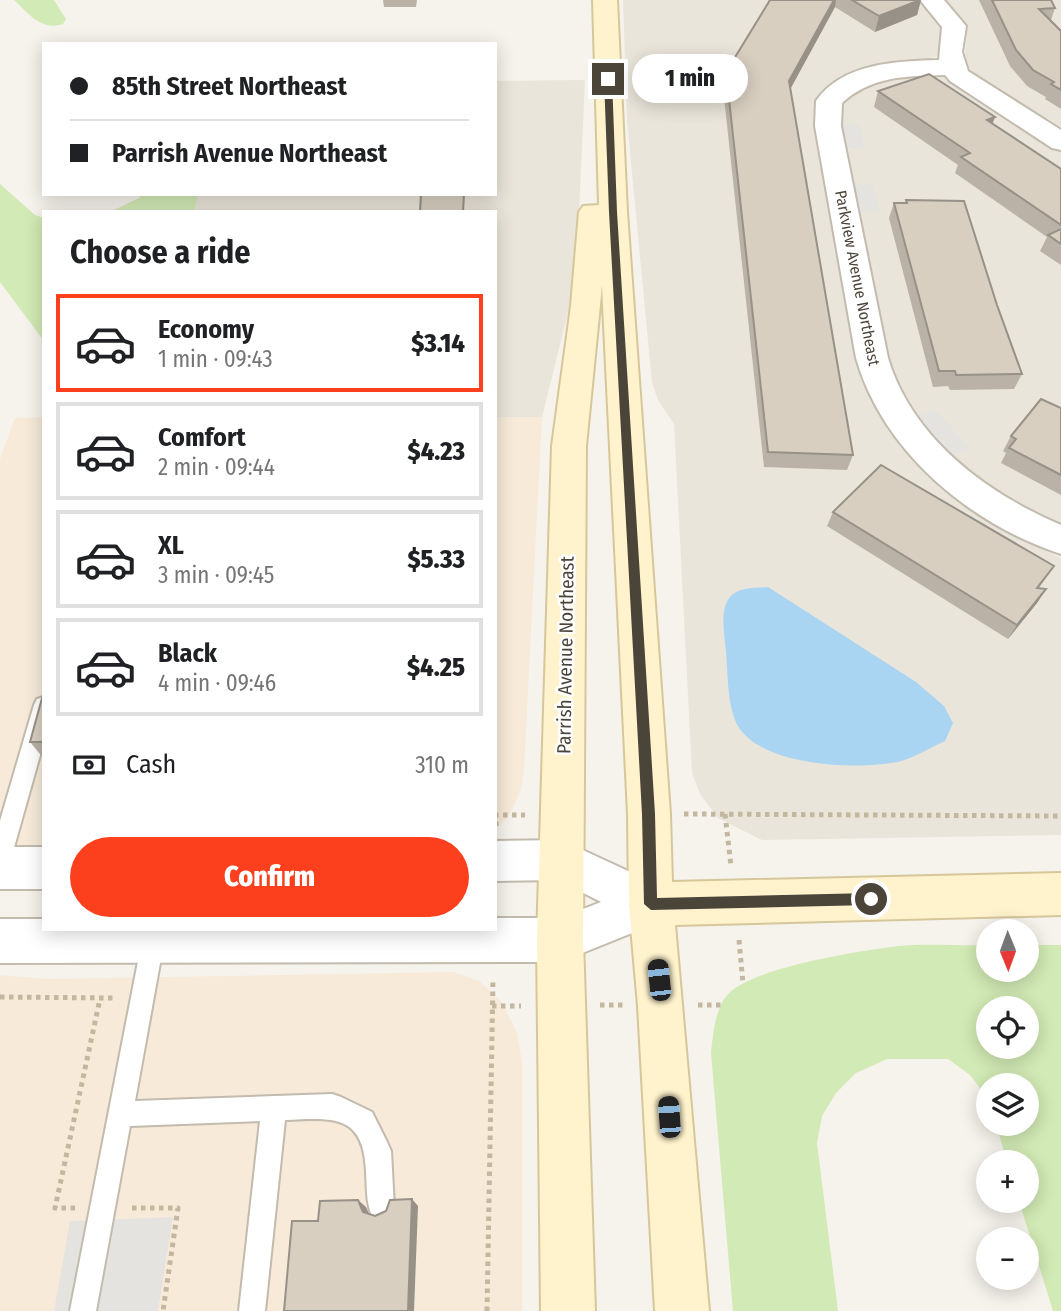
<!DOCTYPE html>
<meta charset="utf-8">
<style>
:root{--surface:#fff;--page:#f2f2f2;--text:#202124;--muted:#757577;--line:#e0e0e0;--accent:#fc3f1d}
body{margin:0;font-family:"Fira Sans Condensed",sans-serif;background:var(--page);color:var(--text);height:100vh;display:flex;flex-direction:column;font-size:26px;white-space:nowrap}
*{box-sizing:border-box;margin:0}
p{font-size:23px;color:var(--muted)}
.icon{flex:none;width:38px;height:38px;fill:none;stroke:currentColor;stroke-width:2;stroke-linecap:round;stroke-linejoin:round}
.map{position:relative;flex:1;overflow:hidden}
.details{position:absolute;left:42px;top:210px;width:455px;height:721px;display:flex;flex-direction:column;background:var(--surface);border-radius:0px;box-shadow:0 4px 18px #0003}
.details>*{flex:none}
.banner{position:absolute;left:42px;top:42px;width:455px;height:154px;border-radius:0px;box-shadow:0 4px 18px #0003;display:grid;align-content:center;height:154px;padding:0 28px;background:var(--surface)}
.needle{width:46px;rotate:179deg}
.buttons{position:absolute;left:976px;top:919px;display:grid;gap:14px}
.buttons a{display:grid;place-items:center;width:63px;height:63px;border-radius:50%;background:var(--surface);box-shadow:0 4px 18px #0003;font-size:35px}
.end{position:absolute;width:32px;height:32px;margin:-16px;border:9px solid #4b4439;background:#fff;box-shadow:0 0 0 4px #fff}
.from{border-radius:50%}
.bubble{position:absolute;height:49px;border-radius:24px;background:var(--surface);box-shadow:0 4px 18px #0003;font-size:23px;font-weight:800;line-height:49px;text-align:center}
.car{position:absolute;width:21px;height:42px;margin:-21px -10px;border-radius:9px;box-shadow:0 0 5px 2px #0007;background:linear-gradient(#222 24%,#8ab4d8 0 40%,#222 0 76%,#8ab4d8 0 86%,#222 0)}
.banner b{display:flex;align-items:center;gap:24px;height:66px;font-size:26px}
.banner b+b{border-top:2px solid var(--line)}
.banner i{width:18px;height:18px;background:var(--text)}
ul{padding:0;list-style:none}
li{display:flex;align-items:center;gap:21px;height:98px;margin:0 14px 10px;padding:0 14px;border:4px solid var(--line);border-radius:0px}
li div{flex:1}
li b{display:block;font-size:26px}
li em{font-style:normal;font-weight:800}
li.selected{border-color:var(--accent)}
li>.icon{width:63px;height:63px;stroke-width:1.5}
h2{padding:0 28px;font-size:32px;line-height:84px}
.pay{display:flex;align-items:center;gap:18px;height:77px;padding:0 28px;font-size:26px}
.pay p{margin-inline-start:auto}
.cta{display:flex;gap:14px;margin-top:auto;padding:14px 28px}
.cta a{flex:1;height:80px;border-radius:42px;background:var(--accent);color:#fff;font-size:28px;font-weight:800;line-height:80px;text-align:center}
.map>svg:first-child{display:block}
.residential{fill:#eae5da}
.commercial{fill:#f7ead8}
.green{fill:#d2eab5;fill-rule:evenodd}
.parking{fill:#e5e3e0}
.water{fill:#a9d4f2}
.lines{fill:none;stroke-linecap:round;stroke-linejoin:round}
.lane-casing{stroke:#c2bbae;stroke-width:4}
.street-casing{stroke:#c2bbae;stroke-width:4}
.secondary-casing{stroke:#d6c79b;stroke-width:4}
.path{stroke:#c4b79f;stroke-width:5;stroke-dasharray:4.5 4.5;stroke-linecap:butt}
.lane{fill:#fff;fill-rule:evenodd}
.street{fill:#fff;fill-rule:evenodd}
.secondary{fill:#fff3cd;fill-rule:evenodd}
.wall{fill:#bab2a6}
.shaded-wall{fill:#979187}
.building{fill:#d8cfc1;stroke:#979187;stroke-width:2}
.route{fill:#4b4439}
.labels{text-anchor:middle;stroke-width:5;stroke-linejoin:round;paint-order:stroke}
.far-street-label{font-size:16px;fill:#4b4439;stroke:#fff}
.street-label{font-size:19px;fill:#4b4439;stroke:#fff}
</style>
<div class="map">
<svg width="1061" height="1311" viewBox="0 0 1061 1311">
<rect width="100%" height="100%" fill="#f6f3ec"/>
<path class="residential" d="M623,0H919L940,21L942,30L938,56L922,61L865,67L840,77L821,92L814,109V126L857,351L866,382L883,419L916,461L950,491L999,526L1061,558V835L762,840L718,818L700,794L692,773L674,424L658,400L652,383L627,120Z
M944,0H1061V132L983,81L969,68L965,55L967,33L964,25L958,14Z
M909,75H940L950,78L1061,152V529L1030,513L961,467L909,408L888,364L839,113L847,97L871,82Z
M585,80L576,280L542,417H495V212H194L198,194H495V81Z"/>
<path class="commercial" d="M44,417V850L0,851V459L15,418Z
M495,417H542L524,769L521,790L508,817L495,829Z
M454,972L479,981L500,1000L516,1030L522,1061V1311H0V975L47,979Z"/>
<path class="green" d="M14,0H54L66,19L63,24C41,31 29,14 14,0Z
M0,184L35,215L44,218V341L0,282Z
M142,194H198L194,212H110L139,198Z
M989,945V970H1027V945H1061V1311H1053L1019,1201L1027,1200V1162H1007L996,1124H1027V1085H989V1100L970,1075L948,1059H887L856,1073L836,1093L822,1116L817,1143L838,1311H733L711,1053C713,1035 715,1007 729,993C756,967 859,951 898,946C927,943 959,946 989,945ZM1027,1008V1046H989V1008Z"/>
<path class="parking" d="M841,124H859L865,149L847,148Z
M854,184L873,185L879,212H860Z
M937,410L970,449L949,456L916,416Z
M173,1217L158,1311H54L70,1221Z"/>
<path class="water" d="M768,587L916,682L944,706L953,723L945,741C931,747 916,757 901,761C860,771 753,767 735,720C727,700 728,673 726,652C725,635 718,608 732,595C741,587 757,588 768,587Z"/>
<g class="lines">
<defs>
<path id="lane" d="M44,697V741L11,858L8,865L0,868V821L34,705L37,699Z
M153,930L161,933L164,941L135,1101L332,1094L341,1097L372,1112L387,1142L391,1151L394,1207L390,1216L381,1220L372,1216C366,1202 367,1187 366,1172C364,1113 332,1118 285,1120L265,1311H239L260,1121L130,1126L96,1311H70L142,941L145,933Z"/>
<path id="street" d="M920,0H944L966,26L962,52L968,71L1061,130V150L1052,148L950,81L945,75C907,76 871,76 842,103L841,126L888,358C912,438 986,493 1061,525V554C970,524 883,452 856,358L815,126L816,101C842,63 897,61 939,60L942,27Z
M561,840L667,889L673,904L667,919L560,962L0,963V919H44V929H495V918H560L601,902L558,880L495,881V841Z
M0,847H44V889H0Z"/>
<path id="secondary" d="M593,0H617L627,212L670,814L672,882L1061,873V915L675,925L709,1311H655L638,1006L629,904L628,814L602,285L586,446L583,940L595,1311H541L537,940L552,446L571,306L579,212L583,206L599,205Z"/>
</defs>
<use href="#lane" class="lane-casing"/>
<use href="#street" class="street-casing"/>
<use href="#secondary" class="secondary-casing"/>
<path class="path" d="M684,814L1061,816
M725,814L731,866
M496,826V815H525
M739,940L743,984
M0,997L113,998
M600,1005H623
M698,1005H722
M492,1006H521
M75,1208H55L100,999
M132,1208H178L163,1311
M487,1311L493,979"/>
<use href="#lane" class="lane"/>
<use href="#street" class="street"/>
<use href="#secondary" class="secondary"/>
</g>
<path class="wall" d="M383,0H417L416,7H384Z
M770,0H921L917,15L875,32L835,7L790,89L853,455L847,470L764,467L723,88L726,72Z
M979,0H1051L1055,8L1051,20L1061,31V109L1045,99L1046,97L1027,86L1010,66Z
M878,91L993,124L1061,169V265L1040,251L1047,237L955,173L958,165L874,107Z
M906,200L997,305L1022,374L1014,389L950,390L948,386L933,387L889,218L894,203H905Z
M1061,408V495L1001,463L1006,453L1003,451L1011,436Z
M833,512L1054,566L1039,588L1046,589L1037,603L1008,639L827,526Z
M44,691V759L30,742Z"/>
<path class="shaded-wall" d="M834,0H836L835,7L786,97L789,81Z
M921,0L917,15L875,32L879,16Z
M995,117L989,133L987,120Z
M1046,589L1037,603L1008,639L1017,625Z
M412,1199L418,1206L414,1311H408Z
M358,1200L366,1207L371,1218L363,1212Z"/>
<path class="building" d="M770,0H834L789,81L853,455L768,452L726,72Z
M852,0H920L879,16Z
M992,0H1051L1055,8L1039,9L1061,31V90L1051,84L1054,82L1033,70L1016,50Z
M929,74L995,117L987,120L1061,169V225L961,157L970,153L878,91Z
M421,194H464L463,212H420Z
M906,200L964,201L997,305L1022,374L956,375L955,371H939L894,203H907Z
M1061,229V244L1048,235Z
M1041,399L1061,408V475L1009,448L1016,439L1011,436Z
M881,465L1054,566L1037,588L1046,589L1017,625L833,512Z
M44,691V742H30Z
M412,1199L408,1311H284L292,1221H318L320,1201L358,1200L363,1212L375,1216L386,1211L390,1200Z"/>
<path class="route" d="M608,77L612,79L617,212L655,814L657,898L871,893L877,899L871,905L651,910L644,904L642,814L609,212L604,79Z"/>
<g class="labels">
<g class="far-street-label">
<text transform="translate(858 278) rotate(79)" y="6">Parkview Avenue Northeast</text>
</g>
<g class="street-label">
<text transform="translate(565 655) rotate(-89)" y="7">Parrish Avenue Northeast</text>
</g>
</g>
</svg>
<div class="buttons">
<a><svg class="needle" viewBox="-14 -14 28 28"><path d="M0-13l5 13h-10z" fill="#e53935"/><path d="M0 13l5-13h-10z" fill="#757577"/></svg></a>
<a><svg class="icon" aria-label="locate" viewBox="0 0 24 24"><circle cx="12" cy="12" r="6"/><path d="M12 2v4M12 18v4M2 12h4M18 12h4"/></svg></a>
<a><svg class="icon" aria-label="layers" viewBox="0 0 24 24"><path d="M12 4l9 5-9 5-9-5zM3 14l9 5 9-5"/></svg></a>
<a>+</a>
<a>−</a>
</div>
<i class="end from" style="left:871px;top:899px"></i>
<i class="end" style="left:608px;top:79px"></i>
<div class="bubble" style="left:632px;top:54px;width:116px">1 min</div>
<i class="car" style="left:659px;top:980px;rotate:354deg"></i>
<i class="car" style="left:669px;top:1117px;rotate:356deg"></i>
<div class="banner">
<b><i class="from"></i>85th Street Northeast</b>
<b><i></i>Parrish Avenue Northeast</b>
</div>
<section class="details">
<h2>Choose a ride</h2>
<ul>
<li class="selected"><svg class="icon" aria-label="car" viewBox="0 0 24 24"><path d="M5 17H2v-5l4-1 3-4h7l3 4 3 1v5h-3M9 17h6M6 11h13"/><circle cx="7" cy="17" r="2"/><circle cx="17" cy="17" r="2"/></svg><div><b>Economy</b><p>1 min · 09:43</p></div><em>$3.14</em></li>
<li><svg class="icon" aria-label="car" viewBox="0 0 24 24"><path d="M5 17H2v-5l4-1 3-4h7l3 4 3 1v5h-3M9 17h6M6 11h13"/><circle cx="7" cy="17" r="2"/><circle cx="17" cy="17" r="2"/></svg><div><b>Comfort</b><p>2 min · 09:44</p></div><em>$4.23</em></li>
<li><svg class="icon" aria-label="car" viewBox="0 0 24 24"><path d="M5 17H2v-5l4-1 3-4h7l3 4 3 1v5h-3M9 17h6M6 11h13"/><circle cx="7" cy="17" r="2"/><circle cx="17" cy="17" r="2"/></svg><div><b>XL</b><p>3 min · 09:45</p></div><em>$5.33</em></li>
<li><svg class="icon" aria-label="car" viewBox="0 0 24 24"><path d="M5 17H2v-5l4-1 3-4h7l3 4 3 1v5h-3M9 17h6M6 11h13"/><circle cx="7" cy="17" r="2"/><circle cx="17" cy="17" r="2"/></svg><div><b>Black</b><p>4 min · 09:46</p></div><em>$4.25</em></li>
</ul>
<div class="pay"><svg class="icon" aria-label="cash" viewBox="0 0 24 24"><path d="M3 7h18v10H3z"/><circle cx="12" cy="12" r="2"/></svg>Cash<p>310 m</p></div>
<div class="cta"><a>Confirm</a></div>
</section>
</div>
